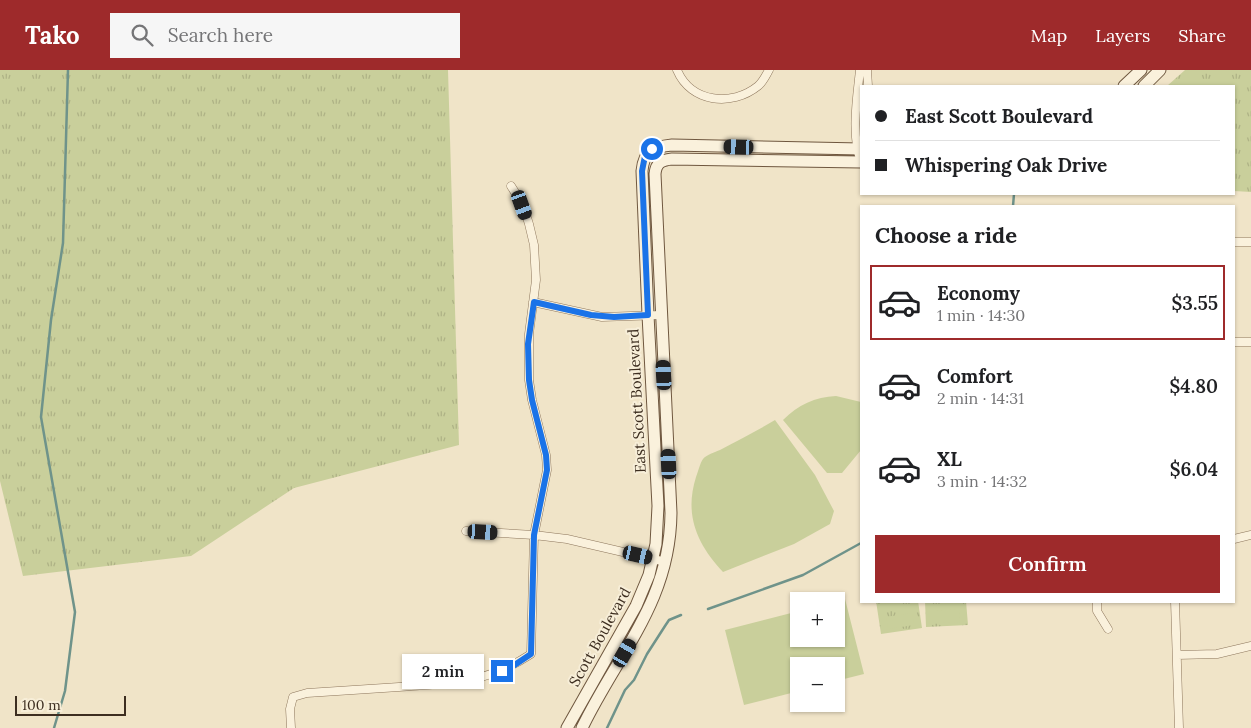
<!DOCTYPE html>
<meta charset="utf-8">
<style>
:root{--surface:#fff;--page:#f6f6f6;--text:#202124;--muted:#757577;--line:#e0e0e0;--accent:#9e2a2b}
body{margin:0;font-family:Lora,serif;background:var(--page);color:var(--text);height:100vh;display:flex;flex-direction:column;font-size:19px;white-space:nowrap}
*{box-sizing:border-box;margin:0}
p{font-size:16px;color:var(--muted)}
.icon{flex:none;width:28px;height:28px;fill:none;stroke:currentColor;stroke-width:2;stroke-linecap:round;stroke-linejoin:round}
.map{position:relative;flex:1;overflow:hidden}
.panel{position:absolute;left:860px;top:135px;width:375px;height:398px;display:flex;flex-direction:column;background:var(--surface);border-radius:0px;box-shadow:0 1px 4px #0004}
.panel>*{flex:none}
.hud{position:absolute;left:860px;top:15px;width:375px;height:110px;border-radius:0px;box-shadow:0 1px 4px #0004;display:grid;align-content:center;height:110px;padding:0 15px;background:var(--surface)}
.fabs{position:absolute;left:790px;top:522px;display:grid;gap:10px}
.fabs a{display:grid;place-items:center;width:55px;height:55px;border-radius:0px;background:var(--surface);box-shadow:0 1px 4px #0004;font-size:25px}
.scale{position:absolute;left:15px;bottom:12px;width:111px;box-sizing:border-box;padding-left:5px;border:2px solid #3d2e20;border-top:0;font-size:14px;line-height:18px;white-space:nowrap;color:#3d2e20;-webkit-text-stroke:4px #f7eed8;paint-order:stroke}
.end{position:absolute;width:22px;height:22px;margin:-11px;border:6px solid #1a73e8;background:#fff;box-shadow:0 0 0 2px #fff}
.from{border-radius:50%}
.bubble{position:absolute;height:35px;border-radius:0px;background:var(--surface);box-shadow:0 1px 4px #0004;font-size:16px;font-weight:600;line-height:35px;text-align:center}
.car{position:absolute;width:15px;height:30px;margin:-15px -8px;border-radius:6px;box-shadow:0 0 4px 1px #0007;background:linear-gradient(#222 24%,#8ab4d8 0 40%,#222 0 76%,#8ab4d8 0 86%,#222 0)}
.hud b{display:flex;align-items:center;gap:18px;height:48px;font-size:19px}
.hud b+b{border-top:1px solid var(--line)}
.hud i{width:12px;height:12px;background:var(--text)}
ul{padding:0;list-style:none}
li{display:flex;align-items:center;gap:15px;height:75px;margin:0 10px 8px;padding:0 5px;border:2px solid transparent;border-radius:0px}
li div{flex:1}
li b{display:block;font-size:19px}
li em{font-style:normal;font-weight:600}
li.current{border-color:var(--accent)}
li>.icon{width:45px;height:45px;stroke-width:1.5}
h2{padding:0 15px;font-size:22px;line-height:60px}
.primary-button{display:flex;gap:10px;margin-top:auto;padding:10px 15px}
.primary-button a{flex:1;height:58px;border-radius:0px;background:var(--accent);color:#fff;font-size:20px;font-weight:600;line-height:58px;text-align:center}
header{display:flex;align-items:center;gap:30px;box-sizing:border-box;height:70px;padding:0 25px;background:var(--accent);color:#fff}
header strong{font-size:24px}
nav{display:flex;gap:28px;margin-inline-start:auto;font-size:18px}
.search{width:350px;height:45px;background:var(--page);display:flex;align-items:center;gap:12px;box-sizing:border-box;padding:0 18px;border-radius:0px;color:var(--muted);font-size:19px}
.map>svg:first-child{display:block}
.grass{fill:url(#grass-tufts)}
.garden{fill:#c9cf9b}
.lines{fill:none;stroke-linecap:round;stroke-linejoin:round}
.stream{stroke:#6f938a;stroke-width:2.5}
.street-casing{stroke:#8d765c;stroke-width:9}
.secondary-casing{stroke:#6f573f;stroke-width:13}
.street{stroke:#faf1dc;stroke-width:8}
.secondary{stroke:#faf1dc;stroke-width:11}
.route{stroke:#1a73e8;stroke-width:6}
.labels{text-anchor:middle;stroke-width:4;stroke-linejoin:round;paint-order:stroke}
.street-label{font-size:15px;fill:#3d2e20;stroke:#f7eed8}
</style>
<header>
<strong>Tako</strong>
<div class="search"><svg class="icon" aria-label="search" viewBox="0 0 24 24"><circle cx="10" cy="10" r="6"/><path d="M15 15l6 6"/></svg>Search here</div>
<nav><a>Map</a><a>Layers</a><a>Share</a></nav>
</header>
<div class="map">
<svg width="1251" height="658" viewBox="0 0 1251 658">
<defs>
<pattern id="grass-tufts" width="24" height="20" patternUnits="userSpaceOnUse" patternTransform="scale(1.25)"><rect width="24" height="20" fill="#c9cf9b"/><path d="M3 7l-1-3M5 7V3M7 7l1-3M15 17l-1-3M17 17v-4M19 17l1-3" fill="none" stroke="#aeb285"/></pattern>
</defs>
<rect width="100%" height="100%" fill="#f0e4c8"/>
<path class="grass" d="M0,0H448L459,375L294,418L191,486L23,506L0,411Z
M1185,0H1251V122L1234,121V16H1167Z
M876,531H918L922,558L881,564Z
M925,531H966L968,555L926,557Z"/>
<path class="garden" d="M836,326L861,332V380L842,403H827L783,350C798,335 815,327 836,326Z
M775,350L815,405L834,441L830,454L794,474L723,502C697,474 684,445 696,407C698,402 700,393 703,389C706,385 715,382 720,380C738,370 757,361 775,350Z
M845,529L864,604L836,611V596H799V621L744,635L725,560L799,541V569H836V531Z
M959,539L960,552L933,553V541Z
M912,543L914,555L888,559L886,547Z"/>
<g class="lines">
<path class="stream" d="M1013,136L1014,124
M708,539L803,505L861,473
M54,658L65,621L75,542L41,347L51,250L63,173L68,0
M607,658L625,620L634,610L647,584L665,556L669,550L681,545"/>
<defs>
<path id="street" d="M677,0C691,33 732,37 758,16C763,12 766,5 769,0
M860,0C857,28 851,65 861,92
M867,0L868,16
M1234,172H1251
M533,232L602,247L661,245
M1234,272H1251
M466,461L534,465L567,469L666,492
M1234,469L1251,465
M1097,531V541L1108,559
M1175,531L1179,658
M1177,585L1217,584L1251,576
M291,658L290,639L293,627L307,623C338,621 369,619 399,617C450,613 486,614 531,584L534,465L547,400L546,385L532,330L529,310V264L536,210L534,175L529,154L523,135L511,116"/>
<path id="secondary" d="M1124,16L1141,0
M1144,16L1160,0
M567,658L636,536L649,505L656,474L658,436L648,245L642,101C644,80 653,77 672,75L861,79
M582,658C618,583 670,533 671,443L655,104C656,93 661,90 672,89L861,92"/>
</defs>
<use href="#street" class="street-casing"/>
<use href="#secondary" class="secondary-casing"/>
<use href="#street" class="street"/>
<use href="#secondary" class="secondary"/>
</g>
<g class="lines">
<path class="route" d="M502,601L513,596L531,584L534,465L547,400L546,385L532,330L529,310L528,274L534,232L591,245L614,247L648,245L642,101L645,86L652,79"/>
</g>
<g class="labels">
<g class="street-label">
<text transform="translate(637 331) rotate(-93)" y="5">East Scott Boulevard</text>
<text transform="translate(600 567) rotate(-61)" y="5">Scott Boulevard</text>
</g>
</g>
</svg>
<div class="fabs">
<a>+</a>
<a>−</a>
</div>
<div class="scale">100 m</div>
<i class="end from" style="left:652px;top:79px"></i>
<i class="end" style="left:502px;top:601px"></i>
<div class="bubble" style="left:402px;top:584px;width:82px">2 min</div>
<i class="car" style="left:739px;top:77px;rotate:272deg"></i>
<i class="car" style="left:522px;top:135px;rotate:160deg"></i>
<i class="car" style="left:664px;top:305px;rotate:357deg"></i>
<i class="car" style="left:669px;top:394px;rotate:357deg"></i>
<i class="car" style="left:483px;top:462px;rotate:93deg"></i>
<i class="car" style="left:638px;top:485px;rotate:103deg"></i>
<i class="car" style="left:625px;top:583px;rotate:30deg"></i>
<div class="hud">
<b><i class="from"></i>East Scott Boulevard</b>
<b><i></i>Whispering Oak Drive</b>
</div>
<section class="panel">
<h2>Choose a ride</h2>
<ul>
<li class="current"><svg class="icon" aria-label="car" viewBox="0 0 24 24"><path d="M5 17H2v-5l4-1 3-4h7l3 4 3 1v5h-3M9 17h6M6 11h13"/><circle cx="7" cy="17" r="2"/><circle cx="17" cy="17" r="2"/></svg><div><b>Economy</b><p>1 min · 14:30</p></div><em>$3.55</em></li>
<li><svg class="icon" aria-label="car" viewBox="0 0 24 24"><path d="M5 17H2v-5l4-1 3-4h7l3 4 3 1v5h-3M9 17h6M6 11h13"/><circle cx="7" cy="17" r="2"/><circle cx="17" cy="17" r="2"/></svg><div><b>Comfort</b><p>2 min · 14:31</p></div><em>$4.80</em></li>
<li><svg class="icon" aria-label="car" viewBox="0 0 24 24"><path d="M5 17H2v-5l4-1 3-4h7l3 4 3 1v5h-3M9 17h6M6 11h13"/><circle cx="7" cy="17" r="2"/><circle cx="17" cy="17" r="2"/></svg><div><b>XL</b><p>3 min · 14:32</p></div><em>$6.04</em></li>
</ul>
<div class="primary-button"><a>Confirm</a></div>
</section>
</div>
